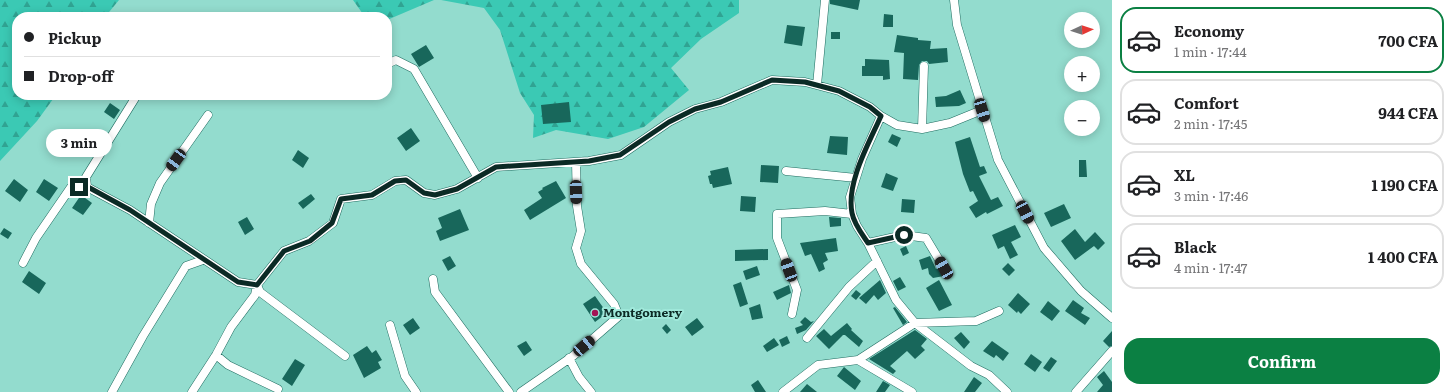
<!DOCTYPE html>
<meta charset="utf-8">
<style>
:root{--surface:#fff;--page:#f6f6f6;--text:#202124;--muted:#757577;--line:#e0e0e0;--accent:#0b8043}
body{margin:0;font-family:Literata,serif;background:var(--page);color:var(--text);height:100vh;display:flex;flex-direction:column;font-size:15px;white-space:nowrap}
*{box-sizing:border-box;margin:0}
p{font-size:13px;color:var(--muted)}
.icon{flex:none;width:22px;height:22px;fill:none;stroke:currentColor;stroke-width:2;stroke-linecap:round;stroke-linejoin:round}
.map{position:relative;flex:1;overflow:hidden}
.sheet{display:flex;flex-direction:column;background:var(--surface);width:340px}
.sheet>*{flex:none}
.banner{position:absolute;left:12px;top:12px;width:380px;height:88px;border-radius:16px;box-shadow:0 2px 10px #0003;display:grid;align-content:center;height:88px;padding:0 12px;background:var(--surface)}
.needle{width:26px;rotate:87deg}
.tools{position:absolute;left:1064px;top:12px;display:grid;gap:8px}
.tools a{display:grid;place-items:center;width:36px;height:36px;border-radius:50%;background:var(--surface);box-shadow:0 2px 10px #0003;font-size:20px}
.end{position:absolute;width:18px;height:18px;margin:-9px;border:5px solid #0b2a25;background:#fff;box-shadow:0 0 0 2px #fff}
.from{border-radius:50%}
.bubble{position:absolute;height:28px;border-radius:14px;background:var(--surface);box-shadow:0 2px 10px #0003;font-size:13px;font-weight:700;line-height:28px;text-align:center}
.car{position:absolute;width:12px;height:24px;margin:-12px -6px;border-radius:5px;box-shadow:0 0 3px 1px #0007;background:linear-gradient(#222 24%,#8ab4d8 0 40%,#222 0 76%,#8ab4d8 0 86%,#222 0)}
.banner b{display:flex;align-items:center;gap:14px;height:38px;font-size:15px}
.banner b+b{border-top:1px solid var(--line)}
.banner i{width:10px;height:10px;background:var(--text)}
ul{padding:7px 0 0;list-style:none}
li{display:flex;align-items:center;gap:12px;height:66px;margin:0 8px 6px;padding:0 4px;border:2px solid var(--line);border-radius:16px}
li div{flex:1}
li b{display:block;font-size:15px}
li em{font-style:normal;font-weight:700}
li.selected{border-color:var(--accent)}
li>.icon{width:36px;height:36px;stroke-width:1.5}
.primary-button{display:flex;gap:8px;margin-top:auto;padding:8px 12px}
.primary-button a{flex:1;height:46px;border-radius:16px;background:var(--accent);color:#fff;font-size:16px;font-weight:700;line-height:46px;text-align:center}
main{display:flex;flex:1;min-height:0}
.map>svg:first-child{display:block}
.forest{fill:url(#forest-firs)}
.building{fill:#18675b}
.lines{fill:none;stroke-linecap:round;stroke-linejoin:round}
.minor-casing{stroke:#1f6c60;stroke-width:9}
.minor{stroke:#fff;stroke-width:8}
.route{stroke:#0b2a25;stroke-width:5}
.poi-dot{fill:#a41355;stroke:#a0e9db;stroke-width:1.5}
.labels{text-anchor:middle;stroke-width:4;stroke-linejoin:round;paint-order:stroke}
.poi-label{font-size:12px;font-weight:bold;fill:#0b2a25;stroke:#a0e9db;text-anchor:start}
</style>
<main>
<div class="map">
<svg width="1112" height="392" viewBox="0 0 1112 392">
<defs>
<pattern id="forest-firs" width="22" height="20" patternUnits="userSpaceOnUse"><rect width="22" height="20" fill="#3bc9b4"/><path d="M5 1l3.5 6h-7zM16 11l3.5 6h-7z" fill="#30a392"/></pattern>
</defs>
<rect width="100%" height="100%" fill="#93dcce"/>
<path class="forest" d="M0,0H119L105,17H17V95H56L37,121L0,161Z
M353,0H434L387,20V17H365Z
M441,0H739V13L701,39L671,68L689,90L644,127L608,139L556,130L533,138L534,115L520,93L500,30L484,8Z"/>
<path class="building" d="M830,0H860L858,10L830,4Z
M884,14L893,15V27H883Z
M787,25L805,27L802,46L784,43Z
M831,32H840V39H831Z
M897,35L918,38V40L931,41L930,49L947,48L948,62L929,64L927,61H922L919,65L918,80L903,79L904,53L894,52Z
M426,45L434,58L419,67L411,54Z
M865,59L889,60L890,79L883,80V76H862V66H865Z
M960,90L966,103L959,106L936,107L935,97L946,96Z
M569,102L571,122L543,124L541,105Z
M110,103L120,110L114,119L104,112Z
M411,128L420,141L406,151L397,138Z
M892,134L901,138L897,147L888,142Z
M830,136L848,137L847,155L827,153Z
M970,137L980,167L984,166L987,173L979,176L991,200L998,197L1003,206L987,214L986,212L976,218L969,207L978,201L973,191L970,192L963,174L955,142Z
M298,150L309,158L303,168L292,160Z
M1079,160H1086L1087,177H1079Z
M761,165L779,166L778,183L760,182Z
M728,167L732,184L713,188L712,184H710L708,176L711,175L710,171Z
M886,173L898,178L893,191L881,187Z
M14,179L28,190L20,202L5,191Z
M44,179L58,188L49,201L36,192Z
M556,181L566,198L530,220L524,210L542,198L538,192L543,189L542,188Z
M311,194L315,199L303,209L298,203Z
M81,195L92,203L83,215L72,208Z
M741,196L756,197L755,212L740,211Z
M902,199L915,200L914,213L901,212Z
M1064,204L1071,218L1051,227L1044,213Z
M460,209L469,230L440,241L436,231L442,228L438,218Z
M247,217L254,229L245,235L238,222Z
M829,217L841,218V226L830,227Z
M1015,225L1021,237L1011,242L1018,255L1010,259L1004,246L998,249L992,235Z
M4,228L12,233L8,239L0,234Z
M1075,229L1085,242L1095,232L1105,243L1098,250L1094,246L1075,260L1061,241Z
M836,238L838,251L825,253L828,260L823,263L825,269L819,272L811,254L805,256L800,243Z
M906,246L909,253L903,256L900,249Z
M768,249V260L735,261V250Z
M450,256L456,266L448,271L442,260Z
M930,256L936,269L938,268L944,276L933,278L929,274L928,268L922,270L919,260Z
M1008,263L1015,270L1009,276L1002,269Z
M757,266L760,275L746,280L743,271Z
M29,271L46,283L39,294L22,282Z
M900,277L906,287L898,291L893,281Z
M880,280L886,293L878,300L874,295L866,304L859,298Z
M939,280L952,305L939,311L926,288Z
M741,282L748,304L740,307L733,285Z
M789,285L791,293L777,300L773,292Z
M856,290L861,294L856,300L851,296Z
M1018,293L1030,304L1021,314L1018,311L1017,313L1008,305Z
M595,296L607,313L595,322L583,304Z
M1073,300L1084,308L1081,313L1090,318L1085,325L1065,311Z
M1048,301L1060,311L1052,321L1040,312Z
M760,304L763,318L752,320L749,308Z
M895,307L907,322L903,325L893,308Z
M805,317L811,322L814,321L806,330L797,334L795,328L803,325L800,322Z
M413,318L420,328L410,335L403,325Z
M697,318L704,327L692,336L685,327Z
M847,323L852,329L851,330L863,341L859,347L845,335H843L829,349L816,336L824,329L831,336Z
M666,324L671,330L667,334L662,328Z
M915,330L927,339L921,346L925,350L915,359L907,351L890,366L896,371L893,374L869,359Z
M1112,331V346L1109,347L1103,341Z
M961,332L970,342L964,349L954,338Z
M787,336L790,343L782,347L779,340Z
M774,338L779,345L767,352L763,346Z
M526,341L532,350L524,356L517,346Z
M992,341L1009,353L1003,361L996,355L994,358L983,351Z
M367,346L372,353L376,350L382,360L378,362L381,368L364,378L353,355Z
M1031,354L1042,362L1035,372L1024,364Z
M1051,357L1057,361L1049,372L1043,368Z
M295,359L305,365L292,386L282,379Z
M844,367L861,381L855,390L837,376Z
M1104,371L1112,382V392H1097L1103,385L1097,377Z
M974,377L982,383L975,392H964Z
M758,380L766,392H755L751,385Z
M883,381L890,385L885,392H876Z
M807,384L817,392H800Z"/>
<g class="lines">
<defs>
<path id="minor" d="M954,0L957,25L998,160L1044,248L1081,291L1112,318
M387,64L396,60L414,69L478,178
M817,85L825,0
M137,95L86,177L87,187L130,210L238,282L257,285L260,292L345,356
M881,116L862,159L850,197L852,214L857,226L868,243L896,300L915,323L971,366L989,375L1007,392
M922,129L924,66
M786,171L856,178
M149,223L151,204L160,183L208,115
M868,243L904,235L926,238L944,268
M23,263L36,238L71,187H87
M433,279L435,292L509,392
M792,314L797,290L777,238V214L825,211L852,214
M390,325L405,376L416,392
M807,338L849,287L877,261
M216,355L228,365L278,389
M569,358L579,377L591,392
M858,360L912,392
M112,392L143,336L186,266L203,260
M192,392L216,355L231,327L255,295L257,285L284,251L309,241L333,223L341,199L372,195L395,181L406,180L424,193L435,195L457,189L496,167L589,161L621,155L669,122L695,109L721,102L772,80L805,82L839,91L870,107L881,116L897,125L922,129L950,123L982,110
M521,392L573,356L619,316L614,304L581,264L576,248L581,231L577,206L576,162
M783,392L818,365L858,360L915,323L976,321L999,311
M1076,392L1112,351"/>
</defs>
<use href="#minor" class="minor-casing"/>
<use href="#minor" class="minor"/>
</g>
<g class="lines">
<path class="route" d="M79,187H88L130,210L238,282L257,285L284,251L310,241L332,223L341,199L372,195L395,181L406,180L424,193L435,195L457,189L496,167L589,161L620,155L669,122L695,109L721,102L772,80L805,82L839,91L870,107L881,116C869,143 846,183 852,213C854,224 862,234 868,243L904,235"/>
</g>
<circle class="poi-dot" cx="595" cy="313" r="4"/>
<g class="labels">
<g class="poi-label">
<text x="603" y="317">Montgomery</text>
</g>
</g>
</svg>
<div class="tools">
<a><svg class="needle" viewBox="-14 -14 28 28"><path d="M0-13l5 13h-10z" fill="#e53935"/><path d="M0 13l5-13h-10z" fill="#757577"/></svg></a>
<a>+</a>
<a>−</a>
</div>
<i class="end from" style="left:904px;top:235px"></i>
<i class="end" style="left:79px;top:187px"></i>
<div class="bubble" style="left:46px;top:129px;width:66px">3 min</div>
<i class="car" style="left:982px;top:110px;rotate:163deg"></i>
<i class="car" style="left:176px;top:160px;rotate:216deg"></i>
<i class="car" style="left:576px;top:192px;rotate:178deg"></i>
<i class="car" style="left:1025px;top:212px;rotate:153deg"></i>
<i class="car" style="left:944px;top:268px;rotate:330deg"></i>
<i class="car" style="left:789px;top:270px;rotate:340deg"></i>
<i class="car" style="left:584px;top:346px;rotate:50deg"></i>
<div class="banner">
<b><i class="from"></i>Pickup</b>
<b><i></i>Drop-off</b>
</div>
</div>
<section class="sheet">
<ul>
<li class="selected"><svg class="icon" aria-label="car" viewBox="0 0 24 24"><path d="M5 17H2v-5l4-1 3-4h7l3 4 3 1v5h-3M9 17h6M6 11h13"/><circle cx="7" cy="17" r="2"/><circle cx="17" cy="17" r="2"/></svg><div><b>Economy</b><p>1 min · 17:44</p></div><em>700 CFA</em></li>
<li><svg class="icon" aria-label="car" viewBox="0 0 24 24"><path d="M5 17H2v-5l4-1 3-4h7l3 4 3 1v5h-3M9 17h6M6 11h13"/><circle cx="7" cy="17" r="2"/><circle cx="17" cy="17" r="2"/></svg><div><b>Comfort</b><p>2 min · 17:45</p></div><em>944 CFA</em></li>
<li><svg class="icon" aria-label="car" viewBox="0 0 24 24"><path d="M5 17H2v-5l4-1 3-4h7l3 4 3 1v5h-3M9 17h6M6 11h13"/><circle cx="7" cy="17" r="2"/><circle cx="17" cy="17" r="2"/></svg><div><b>XL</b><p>3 min · 17:46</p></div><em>1 190 CFA</em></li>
<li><svg class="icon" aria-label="car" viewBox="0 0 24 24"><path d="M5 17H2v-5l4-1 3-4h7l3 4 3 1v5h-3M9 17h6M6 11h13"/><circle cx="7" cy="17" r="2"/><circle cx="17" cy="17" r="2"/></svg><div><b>Black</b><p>4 min · 17:47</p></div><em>1 400 CFA</em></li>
</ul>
<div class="primary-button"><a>Confirm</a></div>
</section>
</main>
